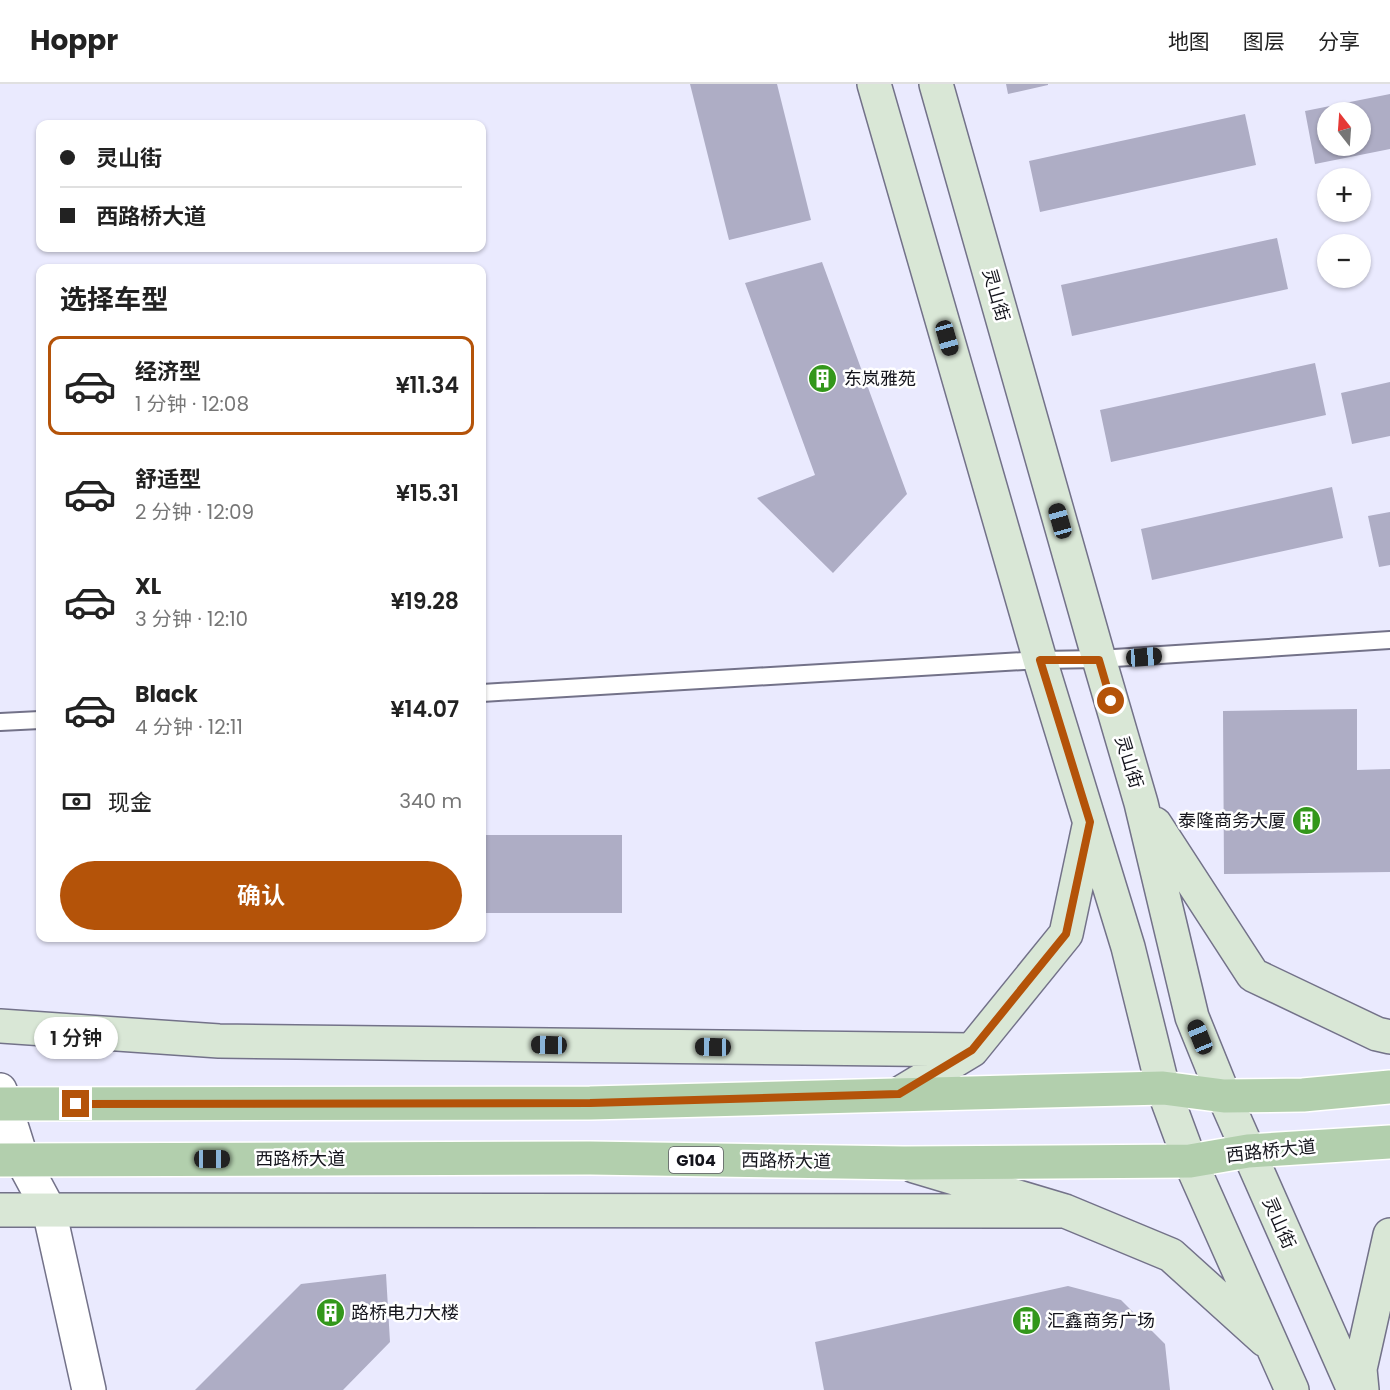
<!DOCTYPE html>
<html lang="zh">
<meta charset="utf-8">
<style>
:root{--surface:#fff;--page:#f6f6f6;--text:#222;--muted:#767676;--line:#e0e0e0;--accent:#b45309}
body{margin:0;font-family:Poppins,"Noto Sans SC",sans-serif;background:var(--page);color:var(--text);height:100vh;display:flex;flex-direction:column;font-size:22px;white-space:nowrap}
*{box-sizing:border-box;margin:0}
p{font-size:20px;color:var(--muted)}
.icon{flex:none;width:33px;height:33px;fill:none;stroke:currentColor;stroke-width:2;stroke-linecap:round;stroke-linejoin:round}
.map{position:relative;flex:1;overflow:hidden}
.sheet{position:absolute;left:36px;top:180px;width:450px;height:678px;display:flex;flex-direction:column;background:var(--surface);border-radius:12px;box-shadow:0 2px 4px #0004}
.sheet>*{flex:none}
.banner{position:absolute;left:36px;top:36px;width:450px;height:132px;border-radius:12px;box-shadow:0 2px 4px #0004;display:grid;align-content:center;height:132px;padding:0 24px;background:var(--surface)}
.needle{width:39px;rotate:343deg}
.controls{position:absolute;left:1317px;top:18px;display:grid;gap:12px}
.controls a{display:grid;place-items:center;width:54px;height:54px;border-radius:50%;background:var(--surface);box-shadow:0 2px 4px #0004;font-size:30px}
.end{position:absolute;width:27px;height:27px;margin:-14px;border:8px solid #b45309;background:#fff;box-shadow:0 0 0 3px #fff}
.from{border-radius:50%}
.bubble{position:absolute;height:42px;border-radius:21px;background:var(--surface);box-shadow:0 2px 4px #0004;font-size:20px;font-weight:600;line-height:42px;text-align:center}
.car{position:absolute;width:18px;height:36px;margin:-18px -9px;border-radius:8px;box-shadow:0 0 4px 2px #0007;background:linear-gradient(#222 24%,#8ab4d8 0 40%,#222 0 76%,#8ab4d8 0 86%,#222 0)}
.banner b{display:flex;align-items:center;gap:21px;height:57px;font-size:22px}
.banner b+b{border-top:2px solid var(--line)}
.banner i{width:15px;height:15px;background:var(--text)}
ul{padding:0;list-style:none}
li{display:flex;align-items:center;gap:18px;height:99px;margin:0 12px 9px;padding:0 12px;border:3px solid transparent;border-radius:12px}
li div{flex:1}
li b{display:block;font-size:22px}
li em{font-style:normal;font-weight:600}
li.active{border-color:var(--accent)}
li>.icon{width:54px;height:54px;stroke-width:1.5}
h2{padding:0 24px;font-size:27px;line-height:72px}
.pay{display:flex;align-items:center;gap:15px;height:66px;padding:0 24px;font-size:22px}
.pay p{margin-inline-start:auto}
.cta{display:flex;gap:12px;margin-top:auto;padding:12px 24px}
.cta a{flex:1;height:69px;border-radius:36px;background:var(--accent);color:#fff;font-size:24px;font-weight:600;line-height:69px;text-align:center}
header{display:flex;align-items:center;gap:36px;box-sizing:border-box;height:84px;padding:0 30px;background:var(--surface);border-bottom:2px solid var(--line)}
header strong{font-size:28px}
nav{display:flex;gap:33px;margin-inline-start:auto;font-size:21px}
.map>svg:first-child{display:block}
.building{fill:#aeadc5;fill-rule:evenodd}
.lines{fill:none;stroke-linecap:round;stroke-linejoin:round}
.service-casing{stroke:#737289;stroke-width:20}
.tertiary-casing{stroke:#737289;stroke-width:36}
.secondary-casing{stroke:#737289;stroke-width:36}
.primary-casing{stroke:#fff;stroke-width:36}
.service{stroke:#fff;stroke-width:16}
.tertiary{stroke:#fff;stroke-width:33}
.secondary{stroke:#d9e7d6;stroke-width:33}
.primary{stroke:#b2cfad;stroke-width:33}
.route{stroke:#b45309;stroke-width:8}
.labels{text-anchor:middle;stroke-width:5;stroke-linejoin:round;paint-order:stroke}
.shield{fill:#fff;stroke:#5a5a60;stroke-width:1.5}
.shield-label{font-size:16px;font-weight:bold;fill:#14141c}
.street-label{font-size:18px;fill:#14141c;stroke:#fff}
.poi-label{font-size:18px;fill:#14141c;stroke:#fff;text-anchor:start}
</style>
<header>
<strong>Hoppr</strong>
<nav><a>地图</a><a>图层</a><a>分享</a></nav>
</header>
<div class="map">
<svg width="1390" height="1306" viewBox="0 0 1390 1306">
<rect width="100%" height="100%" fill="#eaeafe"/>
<path class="building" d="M690,0H777L811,136L729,156Z
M1006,0H1048V1L1008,10Z
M1390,10V65L1315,80L1305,27ZM1328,28H1360V62H1328Z
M1245,30L1256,81L1040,128L1029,77Z
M1277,154L1288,205L1072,252L1061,201Z
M822,178L907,410L833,489L757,414L815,391L745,199Z
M1315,279L1326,331L1111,378L1100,326Z
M1390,298V352L1352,360L1341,309Z
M1332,403L1343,454L1152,496L1141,445Z
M1390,428V481L1379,483L1368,432Z
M1357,625V686L1390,685V788L1224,790L1223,627Z
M482,751H622V829H482Z
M386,1190L390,1258L343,1306H195L301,1200Z
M1068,1202L1121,1216L1165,1260L1170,1306H824L815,1258Z"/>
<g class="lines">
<defs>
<path id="service" d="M482,609L1040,576L1099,575L1390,556
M0,638L40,636"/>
<path id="tertiary" d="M0,1006L22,1076L49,1126L89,1306"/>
<path id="secondary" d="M874,0L1040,576L1128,863L1163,1004L1190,1077L1292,1306
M936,0L1099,575L1141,719L1192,933L1224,1012L1354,1306
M1155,740L1253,891L1377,950L1390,953
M0,942L219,957L972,966
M899,1010L972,966L1066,850L1089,742
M914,1082L1065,1127L1171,1171L1265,1256
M0,1126L1065,1127
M1362,1306L1360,1285L1390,1151"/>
<path id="primary" d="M0,1020L590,1019L1163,1004L1224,1012L1303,1011L1390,1003
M0,1076L590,1074L904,1079L1190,1077L1248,1067L1390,1058"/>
</defs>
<use href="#service" class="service-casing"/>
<use href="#tertiary" class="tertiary-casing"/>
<use href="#secondary" class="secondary-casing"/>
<use href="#primary" class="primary-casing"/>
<use href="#service" class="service"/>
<use href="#tertiary" class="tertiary"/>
<use href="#secondary" class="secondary"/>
<use href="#primary" class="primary"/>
</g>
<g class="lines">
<path class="route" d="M76,1020L590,1019L899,1010L972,966L1066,850L1090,738L1040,576H1099L1111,617"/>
</g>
<defs>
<symbol id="building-disc" viewBox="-11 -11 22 22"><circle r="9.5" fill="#33971b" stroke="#fff"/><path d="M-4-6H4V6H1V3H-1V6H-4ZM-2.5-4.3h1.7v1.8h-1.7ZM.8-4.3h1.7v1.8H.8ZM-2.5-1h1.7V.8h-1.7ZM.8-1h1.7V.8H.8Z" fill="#fff"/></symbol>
</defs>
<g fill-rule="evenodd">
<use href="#building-disc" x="806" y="278" width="33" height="33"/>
<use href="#building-disc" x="1290" y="720" width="33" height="33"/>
<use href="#building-disc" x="314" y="1212" width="33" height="33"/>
<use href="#building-disc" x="1010" y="1220" width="33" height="33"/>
</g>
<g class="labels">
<rect class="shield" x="669" y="1063" width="54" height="26" rx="4.5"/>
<g class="shield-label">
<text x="696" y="1082">G104</text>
</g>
<g class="street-label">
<text transform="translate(996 211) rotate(74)" y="6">灵山街</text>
<text transform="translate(1129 678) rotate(73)" y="6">灵山街</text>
<text transform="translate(1271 1067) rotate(-6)" y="6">西路桥大道</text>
<text x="300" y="1081">西路桥大道</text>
<text transform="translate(786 1077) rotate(1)" y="6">西路桥大道</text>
<text transform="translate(1279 1139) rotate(66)" y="6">灵山街</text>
</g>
<g class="poi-label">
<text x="844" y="301">东岚雅苑</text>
<text x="1286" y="743" text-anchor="end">泰隆商务大厦</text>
<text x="351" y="1235">路桥电力大楼</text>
<text x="1047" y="1243">汇鑫商务广场</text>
</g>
</g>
</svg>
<div class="controls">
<a><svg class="needle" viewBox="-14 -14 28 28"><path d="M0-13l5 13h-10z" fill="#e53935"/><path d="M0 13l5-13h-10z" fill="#767676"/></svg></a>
<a>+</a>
<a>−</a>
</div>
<i class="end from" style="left:1111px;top:617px"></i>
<i class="end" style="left:76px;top:1020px"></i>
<div class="bubble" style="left:34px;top:933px;width:84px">1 分钟</div>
<i class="car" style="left:947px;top:254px;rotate:164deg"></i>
<i class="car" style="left:1060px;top:437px;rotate:344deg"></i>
<i class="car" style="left:1144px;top:573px;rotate:86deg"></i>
<i class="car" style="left:1200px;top:953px;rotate:338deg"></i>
<i class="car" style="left:549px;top:961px;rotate:271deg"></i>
<i class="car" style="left:713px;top:963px;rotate:271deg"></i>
<i class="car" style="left:212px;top:1075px;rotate:90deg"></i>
<div class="banner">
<b><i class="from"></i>灵山街</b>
<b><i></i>西路桥大道</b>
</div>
<section class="sheet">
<h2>选择车型</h2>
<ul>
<li class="active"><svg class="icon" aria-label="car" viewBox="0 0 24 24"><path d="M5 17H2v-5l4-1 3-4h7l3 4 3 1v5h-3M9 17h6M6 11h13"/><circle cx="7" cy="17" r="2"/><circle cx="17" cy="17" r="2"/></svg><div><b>经济型</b><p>1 分钟 · 12:08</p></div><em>¥11.34</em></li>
<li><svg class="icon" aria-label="car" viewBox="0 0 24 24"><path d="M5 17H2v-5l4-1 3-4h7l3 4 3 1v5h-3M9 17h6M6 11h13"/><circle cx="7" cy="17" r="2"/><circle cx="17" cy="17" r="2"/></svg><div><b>舒适型</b><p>2 分钟 · 12:09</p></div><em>¥15.31</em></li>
<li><svg class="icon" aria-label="car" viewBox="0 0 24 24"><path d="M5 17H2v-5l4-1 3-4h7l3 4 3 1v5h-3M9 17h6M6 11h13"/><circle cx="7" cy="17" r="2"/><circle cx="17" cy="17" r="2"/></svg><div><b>XL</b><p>3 分钟 · 12:10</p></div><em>¥19.28</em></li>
<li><svg class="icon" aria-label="car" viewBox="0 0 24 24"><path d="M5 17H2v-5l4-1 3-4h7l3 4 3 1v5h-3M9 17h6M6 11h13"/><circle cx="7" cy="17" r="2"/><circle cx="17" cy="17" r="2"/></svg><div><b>Black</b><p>4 分钟 · 12:11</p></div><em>¥14.07</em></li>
</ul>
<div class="pay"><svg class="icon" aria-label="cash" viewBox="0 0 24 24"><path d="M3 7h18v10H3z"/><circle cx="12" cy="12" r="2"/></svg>现金<p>340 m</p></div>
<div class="cta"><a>确认</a></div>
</section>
</div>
